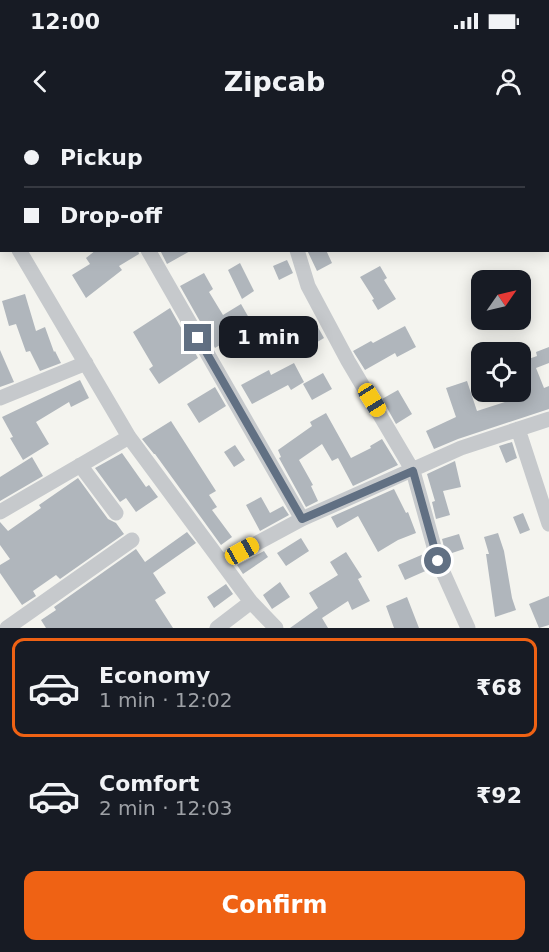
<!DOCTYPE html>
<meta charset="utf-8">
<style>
:root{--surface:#171b24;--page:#242831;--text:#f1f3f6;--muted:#9ea1a6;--line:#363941;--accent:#ef6214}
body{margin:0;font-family:"DejaVu Sans",sans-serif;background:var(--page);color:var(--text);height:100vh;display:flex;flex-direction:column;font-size:22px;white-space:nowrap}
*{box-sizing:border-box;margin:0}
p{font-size:20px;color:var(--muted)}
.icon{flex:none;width:33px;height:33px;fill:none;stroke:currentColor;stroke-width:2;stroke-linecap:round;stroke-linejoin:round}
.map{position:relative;height:508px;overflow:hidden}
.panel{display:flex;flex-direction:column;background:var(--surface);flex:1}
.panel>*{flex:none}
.hud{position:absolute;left:0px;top:0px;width:549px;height:132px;box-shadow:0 3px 15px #0003;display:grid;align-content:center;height:132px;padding:0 24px;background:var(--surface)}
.needle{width:39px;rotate:56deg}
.controls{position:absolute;left:471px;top:150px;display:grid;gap:12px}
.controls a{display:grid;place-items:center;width:60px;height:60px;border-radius:12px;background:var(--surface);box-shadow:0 3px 15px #0003;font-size:30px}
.end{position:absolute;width:27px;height:27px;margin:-14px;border:8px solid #617083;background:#fff;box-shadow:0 0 0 3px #fff}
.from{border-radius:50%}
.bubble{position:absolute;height:42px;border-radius:12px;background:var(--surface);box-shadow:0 3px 15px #0003;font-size:20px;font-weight:700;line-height:42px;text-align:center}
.car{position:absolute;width:18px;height:36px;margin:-18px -9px;border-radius:8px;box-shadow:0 0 4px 2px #0007;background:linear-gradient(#f5c518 24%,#345 0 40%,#f5c518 0 76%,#345 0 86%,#f5c518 0)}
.hud b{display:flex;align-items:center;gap:21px;height:57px;font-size:22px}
.hud b+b{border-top:2px solid var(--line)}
.hud i{width:15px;height:15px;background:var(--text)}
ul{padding:10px 0 0;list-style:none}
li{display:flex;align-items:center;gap:18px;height:99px;margin:0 12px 9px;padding:0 12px;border:3px solid transparent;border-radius:12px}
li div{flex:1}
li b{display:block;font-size:22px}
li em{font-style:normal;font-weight:700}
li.on{border-color:var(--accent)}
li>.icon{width:54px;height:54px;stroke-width:1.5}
.primary-button{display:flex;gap:12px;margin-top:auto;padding:12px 24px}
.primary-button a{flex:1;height:69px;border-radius:12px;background:var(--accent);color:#fff;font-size:24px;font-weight:700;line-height:69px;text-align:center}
.status{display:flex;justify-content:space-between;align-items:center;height:42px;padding:0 30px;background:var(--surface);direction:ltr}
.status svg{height:16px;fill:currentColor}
header{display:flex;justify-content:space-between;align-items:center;height:78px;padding:0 24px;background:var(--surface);font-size:27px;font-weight:700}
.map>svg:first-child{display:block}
.building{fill:#b0b6bc}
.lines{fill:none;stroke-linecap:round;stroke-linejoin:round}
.street{stroke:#c6c9cc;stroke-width:15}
.route{stroke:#617083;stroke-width:8}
</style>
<div class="status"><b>12:00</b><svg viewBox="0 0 49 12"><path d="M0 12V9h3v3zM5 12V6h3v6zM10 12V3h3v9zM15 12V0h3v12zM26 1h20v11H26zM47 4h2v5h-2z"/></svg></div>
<header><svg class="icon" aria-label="back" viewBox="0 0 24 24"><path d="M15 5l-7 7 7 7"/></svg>Zipcab<svg class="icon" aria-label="person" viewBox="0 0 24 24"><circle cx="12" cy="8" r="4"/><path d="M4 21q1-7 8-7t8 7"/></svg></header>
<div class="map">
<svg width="549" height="508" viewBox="0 0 549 508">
<rect width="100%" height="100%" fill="#f4f4ef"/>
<path class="building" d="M96,130H138L139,134L119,146L122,150L86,178L72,155L90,144L86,138Z
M160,130H192L167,144Z
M307,130H326L332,143L317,151Z
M287,140L293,153L279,160L273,146Z
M240,143L254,171L242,179L228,150Z
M380,146L387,158L384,160L396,179L378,190L372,180L374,179L360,157Z
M204,153L213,169L209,172L223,195L241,184L253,205L215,228L180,166Z
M25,174L36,211L45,207L54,232L55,231L61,243L40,251L30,231L26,232L16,204L9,206L2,181Z
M170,188L198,238L159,264L149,249L153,246L133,212Z
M315,202L324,218L304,230L294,214Z
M405,206L416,227L397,237L395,233L365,250L353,231L371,221L373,223Z
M549,227V243L536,248L544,268L549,266V289L458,319L434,329L426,311L456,297L446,268L467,261L477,291L508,281L507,278L530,271L520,242L537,236L536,232Z
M0,230L14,262L0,267Z
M294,243L304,262L291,270L288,265L252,284L241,265L269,250L271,255Z
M323,253L332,269L312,280L303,264Z
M80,260L89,278L71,287L69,282L36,302L49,324L23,340L10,318L13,317L2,297Z
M215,267L226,286L199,303L187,284Z
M398,270L412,294L396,304L382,279Z
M326,293L351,338L371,328L370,326L382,319L398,345L353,366L338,338L332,341L322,324L299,340L313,365L311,366L318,381L306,387L279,338L281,337L278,330L312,306L310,302Z
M171,301L216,371L209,375L217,387L212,390L232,417L221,425L155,334H154L142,319Z
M512,322L517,338L506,343L499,326Z
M235,325L245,340L234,347L224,332Z
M122,333L146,367L149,365L158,377L136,392L126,378L120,382L95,348Z
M32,337L43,356L0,381V357Z
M455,341L461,367L443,371L450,395L436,399L432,382L435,381L427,354Z
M78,358L108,399L116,403L124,414L60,459L56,455L33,471L36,476L22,485L0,453V445L10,439L0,425V402L8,411L41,388L39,385Z
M394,369L406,393L408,392L416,413L398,420L378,432L358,396L337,408L331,397Z
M261,377L270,393L283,386L289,395L260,411L246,385Z
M523,393L530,410L520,414L513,397Z
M187,412L196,423L153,453L166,473L155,480L173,508H46L41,500L56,490L54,487L136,429L145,442Z
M498,413L504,431L512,478L516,490L495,497L486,434H489L484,417Z
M459,414L464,429L446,435L442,419Z
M301,418L309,431L286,446L277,433Z
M264,431L268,437L243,454L237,445Z
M346,432L362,457L358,459L370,481L352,490L348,481L322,498L328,508H290L318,488L309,473L338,455L330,442Z
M426,433L430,449L405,460L398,445Z
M280,462L290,477L272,489L263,475Z
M226,464L233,474L214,488L207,477Z
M549,476V505L539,508L529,484Z
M407,477L419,508H394L386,486Z"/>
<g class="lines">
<path class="street" d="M75,0L76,2
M181,0V2
M244,0L245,2
M0,99L2,101
M19,130L129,317L251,482L276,508
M148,130L302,399
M297,130L308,166L348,241L413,351L438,441L468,508
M0,278L86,243
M518,309L549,404
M80,345L116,393
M0,392L129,317
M222,442L302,399L461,328L549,299
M7,508L132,420
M217,508L251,482"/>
</g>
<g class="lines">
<path class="route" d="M198,218L302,399L413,351L438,441"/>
</g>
</svg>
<div class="controls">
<a><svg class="needle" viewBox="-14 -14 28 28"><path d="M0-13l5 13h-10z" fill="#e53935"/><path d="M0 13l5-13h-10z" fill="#9ea1a6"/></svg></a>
<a><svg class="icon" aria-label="locate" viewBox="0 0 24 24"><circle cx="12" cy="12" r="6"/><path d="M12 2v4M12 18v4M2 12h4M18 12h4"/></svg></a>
</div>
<i class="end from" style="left:438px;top:441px"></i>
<i class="end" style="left:198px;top:218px"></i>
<div class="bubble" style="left:219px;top:196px;width:99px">1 min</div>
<i class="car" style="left:372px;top:280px;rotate:148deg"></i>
<i class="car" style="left:242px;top:431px;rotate:61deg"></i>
<div class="hud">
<b><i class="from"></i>Pickup</b>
<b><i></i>Drop-off</b>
</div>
</div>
<section class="panel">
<ul>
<li class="on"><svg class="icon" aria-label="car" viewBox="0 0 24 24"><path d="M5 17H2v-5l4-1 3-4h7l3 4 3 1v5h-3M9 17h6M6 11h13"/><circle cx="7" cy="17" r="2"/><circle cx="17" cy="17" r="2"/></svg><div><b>Economy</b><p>1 min · 12:02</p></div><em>₹68</em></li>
<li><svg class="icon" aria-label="car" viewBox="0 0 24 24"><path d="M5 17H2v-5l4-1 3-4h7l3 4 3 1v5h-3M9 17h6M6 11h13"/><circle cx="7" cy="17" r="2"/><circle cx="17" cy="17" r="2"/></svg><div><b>Comfort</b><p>2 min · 12:03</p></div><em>₹92</em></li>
</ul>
<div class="primary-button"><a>Confirm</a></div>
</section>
